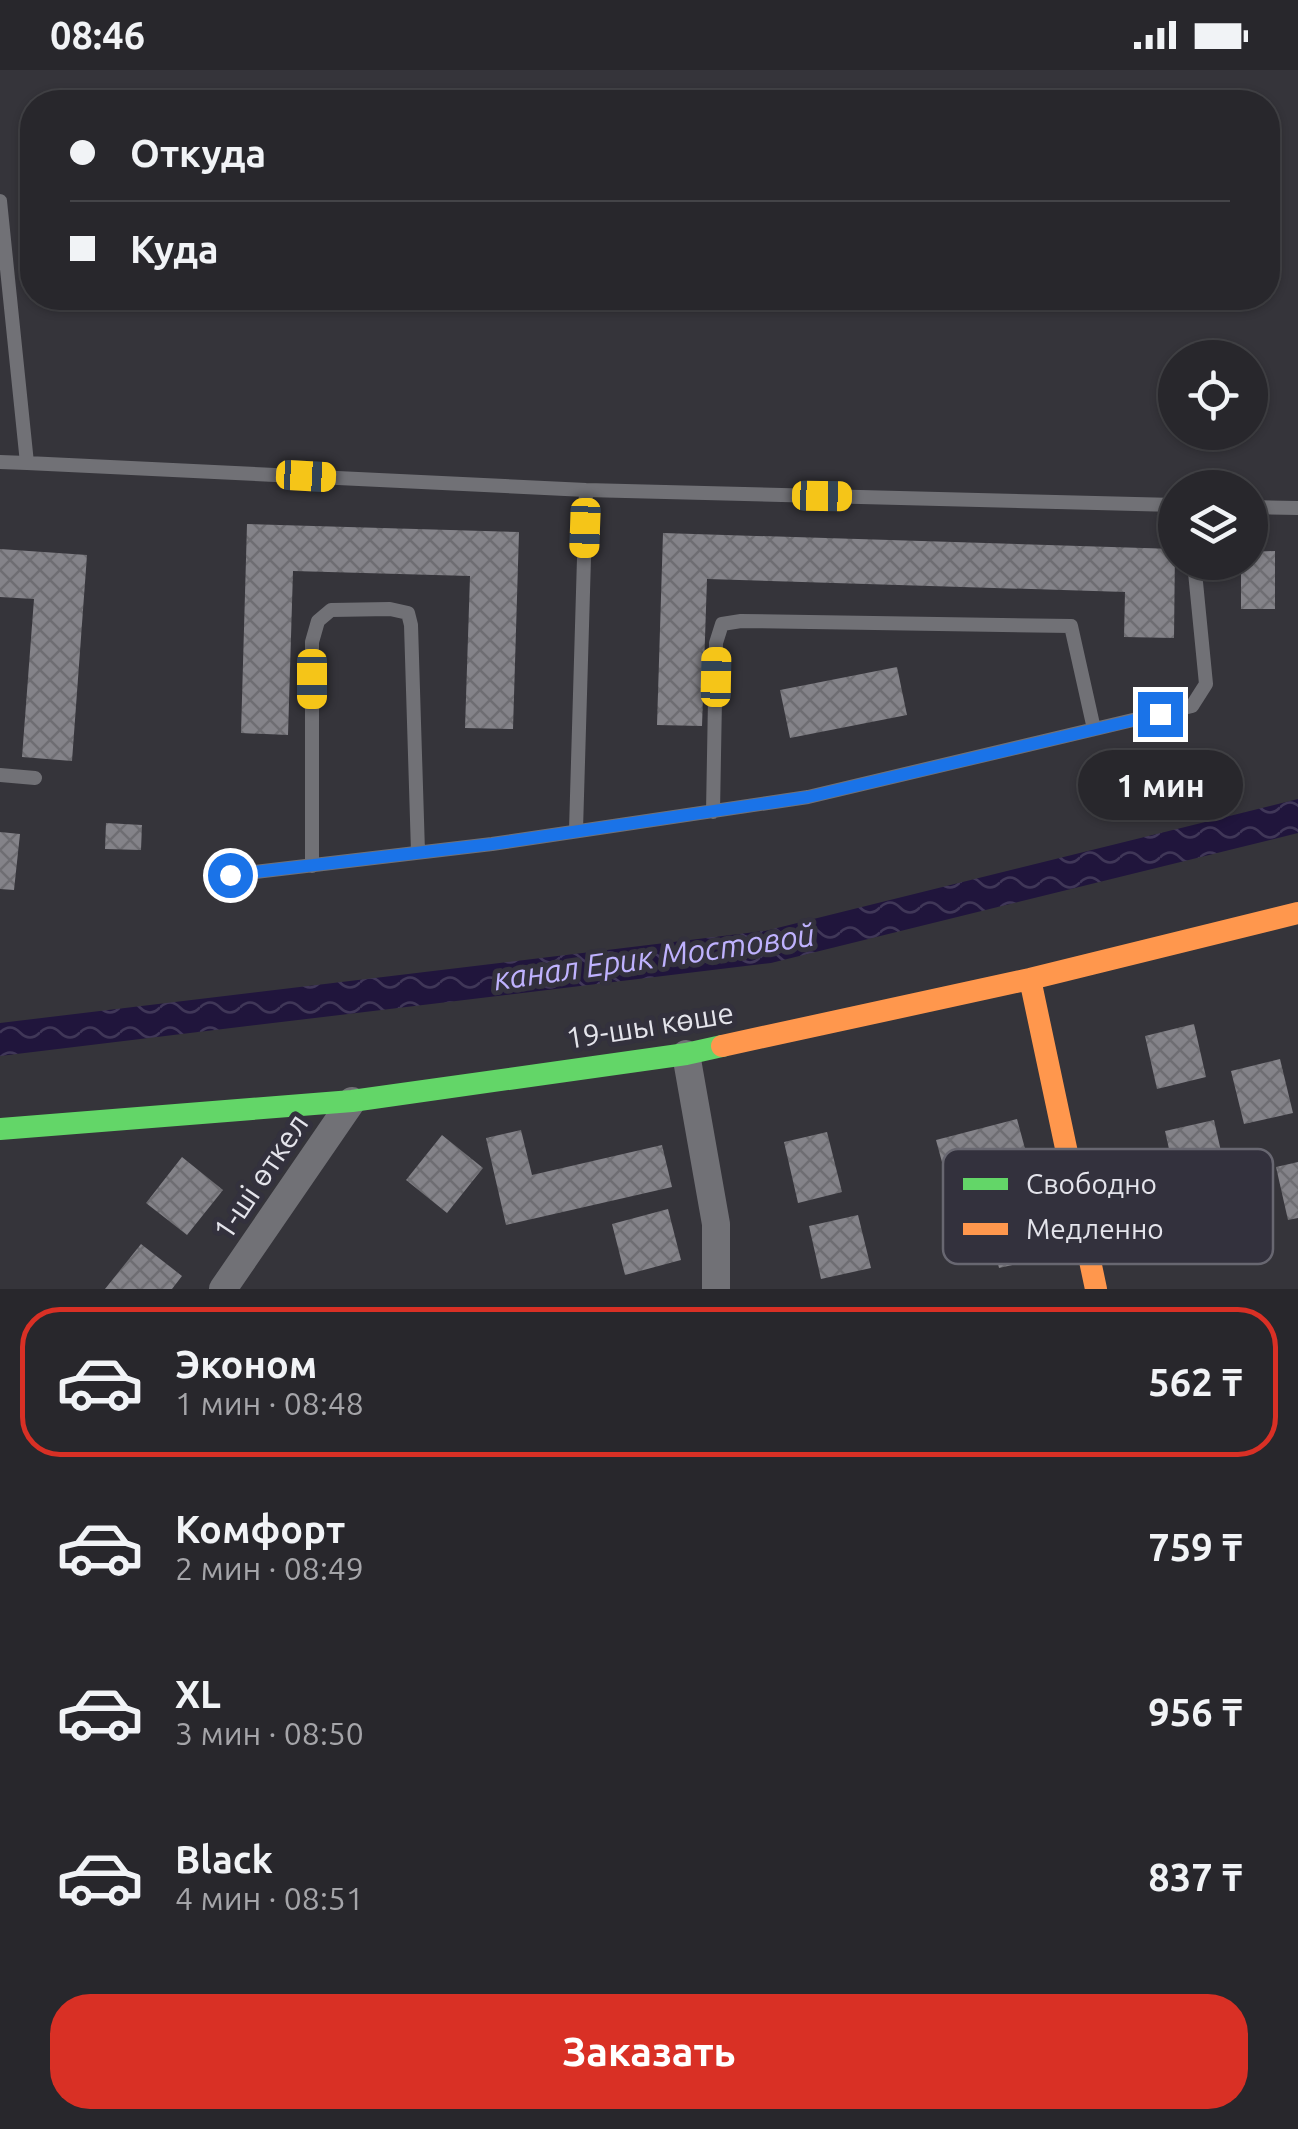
<!DOCTYPE html>
<html lang="ru">
<meta charset="utf-8">
<style>
:root{--surface:#28272c;--page:#302f34;--text:#f1f3f6;--muted:#a5a5a9;--line:#444448;--accent:#d93025}
body{margin:0;font-family:Ubuntu,sans-serif;background:var(--page);color:var(--text);height:100vh;display:flex;flex-direction:column;font-size:38px;white-space:nowrap}
*{box-sizing:border-box;margin:0}
p{font-size:32px;color:var(--muted)}
.icon{flex:none;width:55px;height:55px;fill:none;stroke:currentColor;stroke-width:2;stroke-linecap:round;stroke-linejoin:round}
.map{position:relative;height:1219px;overflow:hidden}
.drawer{display:flex;flex-direction:column;background:var(--surface);flex:1}
.drawer>*{flex:none}
.guide{position:absolute;left:20px;top:20px;width:1260px;height:220px;border-radius:40px;box-shadow:0 2px 8px #0004,0 0 0 2px var(--line);display:grid;align-content:center;height:220px;padding:0 50px;background:var(--surface)}
.fabs{position:absolute;left:1158px;top:270px;display:grid;gap:20px}
.fabs a{display:grid;place-items:center;width:110px;height:110px;border-radius:50%;background:var(--surface);box-shadow:0 2px 8px #0004,0 0 0 2px var(--line);font-size:50px}
.end{position:absolute;width:45px;height:45px;margin:-22px;border:12px solid #1a73e8;background:#fff;box-shadow:0 0 0 5px #fff}
.from{border-radius:50%}
.bubble{position:absolute;height:70px;border-radius:35px;background:var(--surface);box-shadow:0 2px 8px #0004,0 0 0 2px var(--line);font-size:32px;font-weight:600;line-height:70px;text-align:center}
.car{position:absolute;width:30px;height:60px;margin:-30px -15px;border-radius:12px;box-shadow:0 0 8px 2px #0007;background:linear-gradient(#f5c518 24%,#345 0 40%,#f5c518 0 76%,#345 0 86%,#f5c518 0)}
.guide b{display:flex;align-items:center;gap:35px;height:95px;font-size:38px}
.guide b+b{border-top:2px solid var(--line)}
.guide i{width:25px;height:25px;background:var(--text)}
ul{padding:18px 0 0;list-style:none}
li{display:flex;align-items:center;gap:30px;height:150px;margin:0 20px 15px;padding:0 30px;border:5px solid transparent;border-radius:40px}
li div{flex:1}
li b{display:block;font-size:38px}
li em{font-style:normal;font-weight:600}
li.active{border-color:var(--accent)}
li>.icon{width:90px;height:90px;stroke-width:1.5}
.cta{display:flex;gap:20px;margin-top:auto;padding:20px 50px}
.cta a{flex:1;height:115px;border-radius:40px;background:var(--accent);color:#fff;font-size:40px;font-weight:600;line-height:115px;text-align:center}
.status{display:flex;justify-content:space-between;align-items:center;height:70px;padding:0 50px;background:var(--surface);direction:ltr}
.status svg{height:28px;fill:currentColor}
.map>svg:first-child{display:block}
.water{fill:url(#water-waves)}
.building{fill:url(#building-cross-hatch)}
.lines{fill:none;stroke-linecap:round;stroke-linejoin:round}
.lane{stroke:#717176;stroke-width:14}
.street{stroke:#717176;stroke-width:28}
.fast{stroke:#63d668;stroke-width:22}
.slow{stroke:#ff974d;stroke-width:22}
.route{stroke:#1a73e8;stroke-width:12}
.labels{text-anchor:middle;stroke-width:10;stroke-linejoin:round;paint-order:stroke}
.street-label{font-size:30px;fill:#e4e4eb;stroke:#33313d}
.water-label{font-size:32px;font-style:italic;fill:#bfb2fe;stroke:#33313d}
.key{fill:#33313d;stroke:#686771;stroke-width:2.5}
.key-label{font-size:28px;fill:#e4e4eb}
</style>
<div class="status"><b>08:46</b><svg viewBox="0 0 49 12"><path d="M0 12V9h3v3zM5 12V6h3v6zM10 12V3h3v9zM15 12V0h3v12zM26 1h20v11H26zM47 4h2v5h-2z"/></svg></div>
<div class="map">
<svg width="1298" height="1219" viewBox="0 0 1298 1219">
<defs>
<pattern id="water-waves" width="16" height="10" patternUnits="userSpaceOnUse" patternTransform="scale(2.5)"><rect width="16" height="10" fill="#20153c"/><path d="M0 5q4-4 8 0t8 0" fill="none" stroke="#403758"/></pattern>
<pattern id="building-cross-hatch" width="8" height="8" patternUnits="userSpaceOnUse" patternTransform="scale(2.5)"><rect width="8" height="8" fill="#848389"/><path d="M0 0l8 8M0 8l8-8" fill="none" stroke="#6e6d72"/></pattern>
</defs>
<rect width="100%" height="100%" fill="#35343a"/>
<path class="water" d="M1298,729V763L771,893L0,986V953L765,861Z"/>
<path class="building" d="M247,454L519,462L513,659L465,658L470,506L293,501L288,665L241,663Z
M663,463L1175,479L1174,568L1124,567L1125,522L707,509L702,656L657,655Z
M0,479L87,485L72,691L22,687L34,529L0,527Z
M1275,481V539H1241V492H1250V482Z
M897,597L907,645L790,668L780,620Z
M106,753L142,755L141,780L105,779Z
M0,762L20,764L14,820L0,819Z
M1194,954L1206,1007L1157,1019L1145,966Z
M1280,989L1293,1043L1244,1054L1231,1001Z
M1017,1049L1030,1097L949,1118L936,1070Z
M1214,1050L1226,1104L1177,1115L1165,1061Z
M521,1060L532,1105L662,1075L672,1117L506,1155L486,1068Z
M827,1062L842,1122L798,1133L784,1072Z
M442,1065L483,1098L447,1143L406,1110Z
M182,1087L223,1120L187,1165L146,1133Z
M1298,1092V1148L1288,1150L1276,1097Z
M1212,1130L1224,1183L1175,1195L1162,1141Z
M1036,1133L1048,1187L999,1198L986,1145Z
M668,1139L681,1190L625,1205L612,1154Z
M858,1145L871,1198L821,1209L809,1156Z
M141,1174L182,1206L172,1219H105Z"/>
<g class="lines">
<path class="lane" d="M0,131L27,393L586,420L1175,435
M0,392L27,393
M1250,437L1298,438
M0,705L35,708
M713,742L716,573L722,554L741,551L1071,556L1094,659
M576,760L586,420
M312,796V572L318,551L331,540L390,539L408,543L411,555L418,782
M230,805L492,774L808,727L1192,636L1206,614L1194,492"/>
<path class="street" d="M686,984L716,1154V1219
M223,1219L352,1031"/>
<path class="fast" d="M0,1059L352,1031L686,984L722,976"/>
<path class="slow" d="M1030,909L1096,1219
M722,976L1030,909L1298,843"/>
</g>
<g class="lines">
<path class="route" d="M230,805L492,774L808,727L1160,644"/>
</g>
<g class="labels">
<g class="street-label">
<text transform="translate(650 956) rotate(-9)" y="10">19-шы көше</text>
<text transform="translate(261 1107) rotate(-56)" y="10">1-шi өткел</text>
</g>
<g class="water-label">
<text transform="translate(654 887) rotate(-8)" y="11">канал Ерик Мостовой</text>
</g>
</g>
<rect x="943" y="1079" width="330" height="115" rx="15" class="key"/>
<rect x="963" y="1108" width="45" height="12" fill="#63d668"/>
<rect x="963" y="1153" width="45" height="12" fill="#ff974d"/>
<g class="key-label">
<text x="1026" y="1124">Свободно</text>
<text x="1026" y="1169">Медленно</text>
</g>
</svg>
<div class="fabs">
<a><svg class="icon" aria-label="locate" viewBox="0 0 24 24"><circle cx="12" cy="12" r="6"/><path d="M12 2v4M12 18v4M2 12h4M18 12h4"/></svg></a>
<a><svg class="icon" aria-label="layers" viewBox="0 0 24 24"><path d="M12 4l9 5-9 5-9-5zM3 14l9 5 9-5"/></svg></a>
</div>
<i class="end from" style="left:230px;top:805px"></i>
<i class="end" style="left:1160px;top:644px"></i>
<div class="bubble" style="left:1078px;top:680px;width:165px">1 мин</div>
<i class="car" style="left:306px;top:406px;rotate:93deg"></i>
<i class="car" style="left:822px;top:426px;rotate:91deg"></i>
<i class="car" style="left:585px;top:458px;rotate:182deg"></i>
<i class="car" style="left:716px;top:607px;rotate:1deg"></i>
<i class="car" style="left:312px;top:609px;rotate:180deg"></i>
<div class="guide">
<b><i class="from"></i>Откуда</b>
<b><i></i>Куда</b>
</div>
</div>
<section class="drawer">
<ul>
<li class="active"><svg class="icon" aria-label="car" viewBox="0 0 24 24"><path d="M5 17H2v-5l4-1 3-4h7l3 4 3 1v5h-3M9 17h6M6 11h13"/><circle cx="7" cy="17" r="2"/><circle cx="17" cy="17" r="2"/></svg><div><b>Эконом</b><p>1 мин · 08:48</p></div><em>562 ₸</em></li>
<li><svg class="icon" aria-label="car" viewBox="0 0 24 24"><path d="M5 17H2v-5l4-1 3-4h7l3 4 3 1v5h-3M9 17h6M6 11h13"/><circle cx="7" cy="17" r="2"/><circle cx="17" cy="17" r="2"/></svg><div><b>Комфорт</b><p>2 мин · 08:49</p></div><em>759 ₸</em></li>
<li><svg class="icon" aria-label="car" viewBox="0 0 24 24"><path d="M5 17H2v-5l4-1 3-4h7l3 4 3 1v5h-3M9 17h6M6 11h13"/><circle cx="7" cy="17" r="2"/><circle cx="17" cy="17" r="2"/></svg><div><b>XL</b><p>3 мин · 08:50</p></div><em>956 ₸</em></li>
<li><svg class="icon" aria-label="car" viewBox="0 0 24 24"><path d="M5 17H2v-5l4-1 3-4h7l3 4 3 1v5h-3M9 17h6M6 11h13"/><circle cx="7" cy="17" r="2"/><circle cx="17" cy="17" r="2"/></svg><div><b>Black</b><p>4 мин · 08:51</p></div><em>837 ₸</em></li>
</ul>
<div class="cta"><a>Заказать</a></div>
</section>
